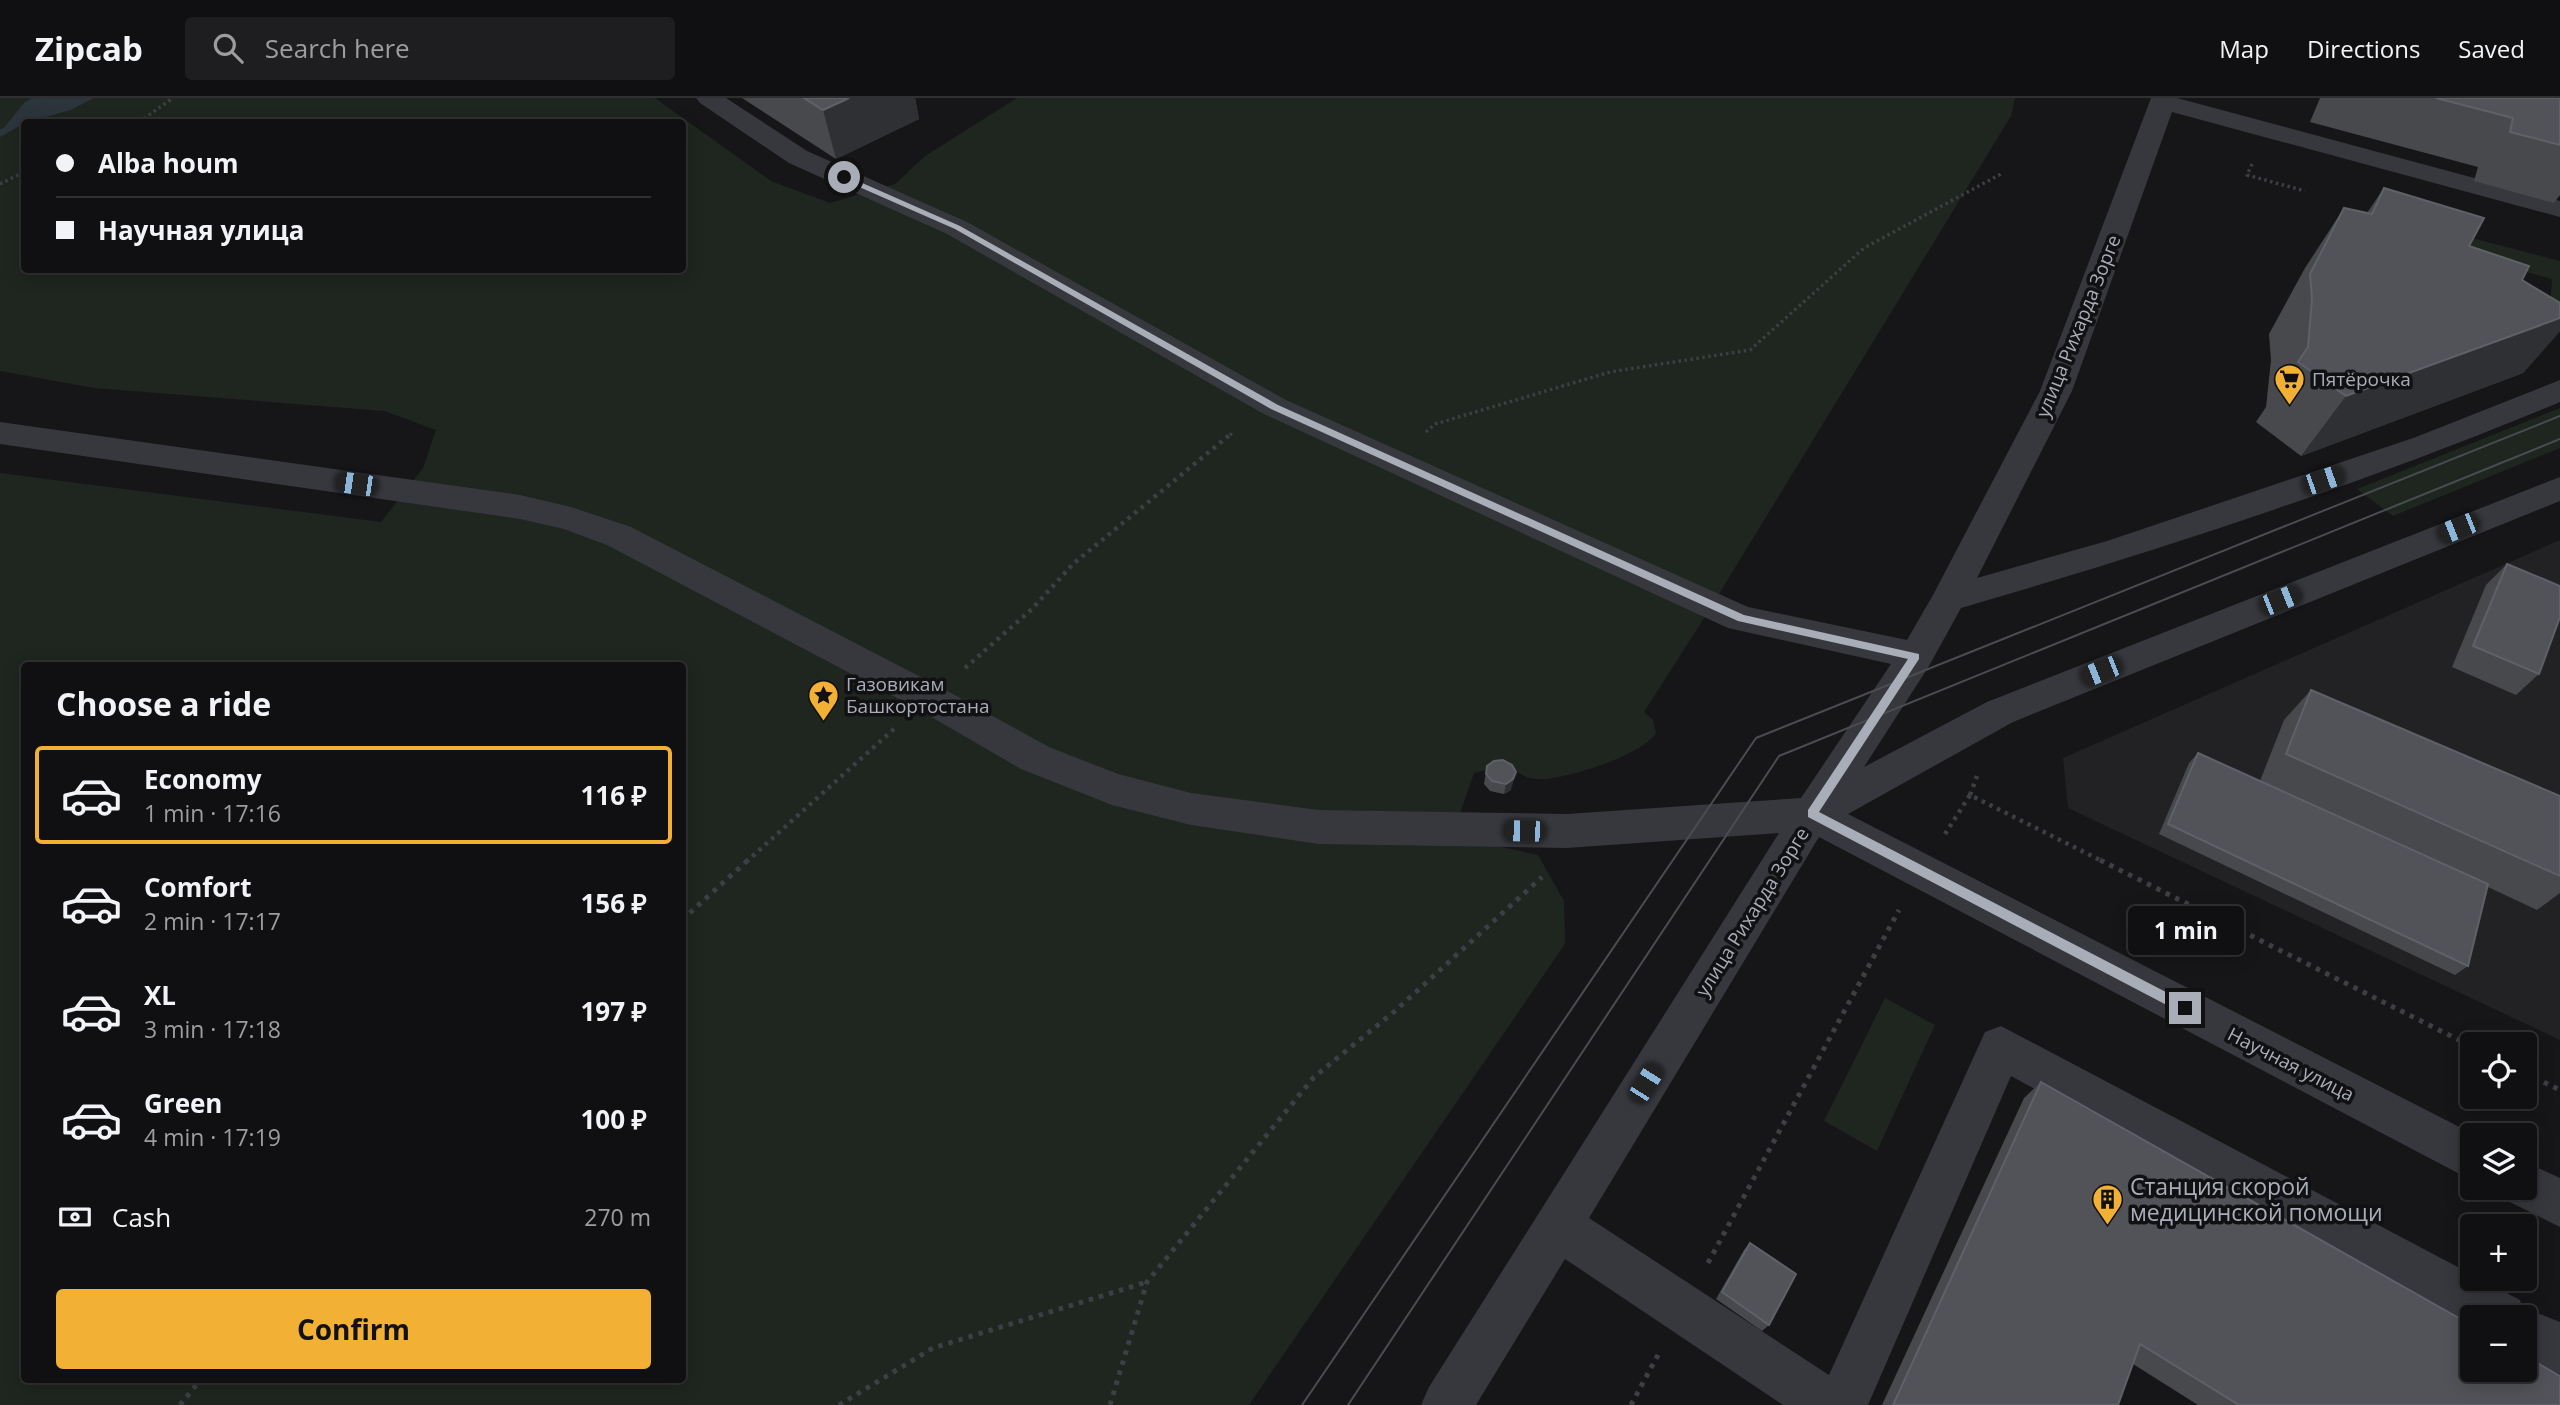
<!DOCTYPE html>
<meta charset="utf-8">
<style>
:root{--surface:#101012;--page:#1e1e20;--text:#f1f3f6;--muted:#9c9d9f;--line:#303032;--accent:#f2b134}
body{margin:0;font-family:"Open Sans",sans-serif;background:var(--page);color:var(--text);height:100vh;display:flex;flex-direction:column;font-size:26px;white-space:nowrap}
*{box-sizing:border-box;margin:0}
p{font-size:23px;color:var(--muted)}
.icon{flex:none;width:38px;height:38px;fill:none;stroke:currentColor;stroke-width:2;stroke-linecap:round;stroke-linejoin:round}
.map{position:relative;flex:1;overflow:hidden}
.details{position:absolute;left:21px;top:564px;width:665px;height:721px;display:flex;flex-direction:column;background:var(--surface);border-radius:7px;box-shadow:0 4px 18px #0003,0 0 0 2px var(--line)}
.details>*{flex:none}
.hud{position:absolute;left:21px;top:21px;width:665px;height:154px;border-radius:7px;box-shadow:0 4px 18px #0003,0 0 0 2px var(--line);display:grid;align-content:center;height:154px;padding:0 35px;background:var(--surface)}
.tools{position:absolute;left:2460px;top:934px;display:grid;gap:14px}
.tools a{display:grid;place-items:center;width:77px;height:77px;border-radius:7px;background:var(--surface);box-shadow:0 4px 18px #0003,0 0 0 2px var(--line);font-size:35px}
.end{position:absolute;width:32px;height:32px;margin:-16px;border:9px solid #a8adb8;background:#111;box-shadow:0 0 0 4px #111}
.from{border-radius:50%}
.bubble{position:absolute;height:49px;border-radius:7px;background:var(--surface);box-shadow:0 4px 18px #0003,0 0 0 2px var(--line);font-size:23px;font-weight:700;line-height:49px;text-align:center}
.car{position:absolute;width:21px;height:42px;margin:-21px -10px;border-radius:9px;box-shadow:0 0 5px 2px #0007;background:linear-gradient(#222 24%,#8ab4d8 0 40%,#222 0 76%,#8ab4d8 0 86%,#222 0)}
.hud b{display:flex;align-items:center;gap:24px;height:66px;font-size:26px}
.hud b+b{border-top:2px solid var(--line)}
.hud i{width:18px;height:18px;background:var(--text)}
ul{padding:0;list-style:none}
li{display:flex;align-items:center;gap:21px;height:98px;margin:0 14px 10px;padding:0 21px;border:4px solid transparent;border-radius:7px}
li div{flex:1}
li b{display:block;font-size:26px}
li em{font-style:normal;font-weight:700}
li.active{border-color:var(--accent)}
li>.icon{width:63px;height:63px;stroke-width:1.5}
h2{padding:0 35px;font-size:32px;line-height:84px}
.pay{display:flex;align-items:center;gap:18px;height:77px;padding:0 35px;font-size:26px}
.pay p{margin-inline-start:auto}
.primary-button{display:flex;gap:14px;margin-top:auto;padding:14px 35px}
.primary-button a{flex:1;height:80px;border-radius:7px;background:var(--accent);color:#111;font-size:28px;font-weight:700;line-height:80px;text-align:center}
header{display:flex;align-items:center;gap:42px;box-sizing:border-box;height:98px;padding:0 35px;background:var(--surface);border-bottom:2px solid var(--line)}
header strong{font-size:33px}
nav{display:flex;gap:38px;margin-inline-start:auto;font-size:24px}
.search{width:490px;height:63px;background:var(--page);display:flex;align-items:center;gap:18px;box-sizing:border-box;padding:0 24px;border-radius:7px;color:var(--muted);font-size:26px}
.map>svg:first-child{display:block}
.built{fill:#222225}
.green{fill:#1e261f;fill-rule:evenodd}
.water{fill:#2c353c}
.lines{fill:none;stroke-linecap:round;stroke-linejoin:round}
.stream{fill:#2c353c;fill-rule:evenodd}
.path-far2{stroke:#3d3f44;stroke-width:3.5;stroke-dasharray:2.5 3.5;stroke-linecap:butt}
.path-far1{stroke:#3d3f44;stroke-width:4.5;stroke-dasharray:3.5 5;stroke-linecap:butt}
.path{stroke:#3d3f44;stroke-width:5;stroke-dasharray:4.5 6;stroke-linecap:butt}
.minor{fill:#37383d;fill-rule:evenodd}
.tram{stroke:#4a4c52;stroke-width:2}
.wall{fill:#47494d}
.shaded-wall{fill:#2f3033}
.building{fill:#525359;stroke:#5f6168;stroke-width:2}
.route{fill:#a8adb8}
.labels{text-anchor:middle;stroke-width:7;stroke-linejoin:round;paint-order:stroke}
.street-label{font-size:19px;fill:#a8adb8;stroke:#111113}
.poi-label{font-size:19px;fill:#a8adb8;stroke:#111113;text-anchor:start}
.near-poi-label{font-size:23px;fill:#a8adb8;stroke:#111113;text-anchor:start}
</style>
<header>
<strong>Zipcab</strong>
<div class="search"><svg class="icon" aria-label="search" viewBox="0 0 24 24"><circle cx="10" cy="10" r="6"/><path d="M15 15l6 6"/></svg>Search here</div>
<nav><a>Map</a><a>Directions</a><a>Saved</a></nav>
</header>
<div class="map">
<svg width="2560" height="1307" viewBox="0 0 2560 1307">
<rect width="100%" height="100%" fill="#161618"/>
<path class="built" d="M2560,442V942L2068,710L2063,660Z"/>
<path class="green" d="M0,0H31L24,5L5,31L24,25V172H682V24H27L71,12L94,0H655L771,83L830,105L895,86L925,58L1017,0H2015L2011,18L1708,514L1644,614L1653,622L1656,635C1643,657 1563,683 1537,681C1526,681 1517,675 1510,666L1474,675L1452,738L1538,757L1564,803L1565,846L1249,1307H0V375L381,424L423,370L436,332L384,313L94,290L0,273ZM24,567H682V1281H24Z
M2387,118L2560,163V226L2549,223L2552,181L2384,136Z
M2560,310V350L2393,418L2357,391Z
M1885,900L1935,927L1877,1053L1824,1023Z"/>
<path class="water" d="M31,0H94L71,12L3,31L24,5Z"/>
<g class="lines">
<path class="stream" d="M56,0H69L0,39V32Z"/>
<path class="path-far2" d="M139,24L173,0
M2252,66L2247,77L2305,93
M0,86L24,74
M1426,334L1435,326L1610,274L1750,252L1864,150L2001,76
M1230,337L1234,333"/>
<path class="path-far1" d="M965,570L1032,511L1073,466L1232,335
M1970,697L1977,678
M1945,736L1970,697L2104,764
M746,764L895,630"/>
<path class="path" d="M2100,762L2473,949
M682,822L748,762
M2525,975L2560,992
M1708,1165L1899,812
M180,1307L201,1281
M839,1307L933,1250L1147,1184
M1110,1307L1147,1184L1314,979L1395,913L1542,779
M1631,1307L1659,1255"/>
<path class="minor" d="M696,0H726L807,53L967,124L1286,302L1748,509L1907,542L1933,497L2040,293L2151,0H2177L2560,103V119L2172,14L2072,293L1977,480L2107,443L2416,339L2560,282V304C2365,385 2164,451 1961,510L1929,568L1864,669L1987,604L2560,379V403L2013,624L1848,716L2477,1038H2473V1083L1819,739L1589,1120L1829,1277L1985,934L2001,928L2473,1177V1181H2480L2520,1202L2522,1209L2560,1224V1276L2525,1260V1220H2473V1231L2011,978L1868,1307H1783L1565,1161L1476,1307H1421L1429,1289L1779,735L1567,750L1318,746L1191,727L1112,707L1021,671L916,610L607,447L564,431L520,421L0,346V324L520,397L571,409L631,429L942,590L1049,649L1118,676L1191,695L1318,712L1567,716L1801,700L1891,566L1728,530L1264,316L947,136L789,65L700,5Z
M2525,1064L2560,1080V1129L2508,1103L2503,1090H2525Z"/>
<path class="tram" d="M1302,1307L1756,640L2560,318
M1348,1307L1779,658L2560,341"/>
</g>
<path class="wall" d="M742,0H915L919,21L836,61Z
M2320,0H2560V97L2554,105L2474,83L2478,69L2310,24Z
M2384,90L2469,148L2560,205V233L2523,275L2301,358L2256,324L2266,309L2271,262L2269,236L2305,170L2344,110L2367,115Z
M2507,466L2539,576L2516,597L2452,569L2486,487Z
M2311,592L2560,698V795L2537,812L2488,789L2468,868L2455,877L2159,736L2189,665L2198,655L2260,683L2284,622Z
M1494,663L1511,692L1504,696L1490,693L1484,686L1487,668Z
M2041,984L2560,1307H2198L2133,1266L2118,1307H1882L2024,1000Z
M1750,1145L1769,1227L1762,1233L1716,1201L1744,1152Z"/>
<path class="shaded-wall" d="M849,0H915L919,21L836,61L823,12Z
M2560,220V233L2523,275L2301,358L2346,298Z
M1516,674L1511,692L1504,696L1506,686Z"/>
<path class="building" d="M804,0H849L823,12Z
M2436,0H2560V47L2510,34L2513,20Z
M2384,90L2484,120L2469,148L2529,168L2522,182L2560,205V220L2346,298L2298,264L2308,249L2312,201L2310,176L2344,110L2372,116Z
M2507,466L2560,488V519L2539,576L2473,548Z
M2311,592L2560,698V778L2286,656Z
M2198,655L2488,786L2468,868L2168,726Z
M1503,662L1512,667L1516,674L1513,681L1506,686L1492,683L1486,676L1487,668L1494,663Z
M2041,984L2473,1228V1272H2525V1258L2560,1278V1307H2239L2140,1246L2118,1307H1893Z
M1750,1145L1796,1176L1769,1227L1722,1194Z"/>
<path class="route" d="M844,77L960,128L1278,307L1744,517L1919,556V561L1819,714L2189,906V914H2180L1808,719V712L1908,561L1738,523L1271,311L955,131L841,81Z"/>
<defs>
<symbol id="supermarket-pin" viewBox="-11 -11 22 30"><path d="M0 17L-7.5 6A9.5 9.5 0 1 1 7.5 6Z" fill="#f2b134" stroke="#111113"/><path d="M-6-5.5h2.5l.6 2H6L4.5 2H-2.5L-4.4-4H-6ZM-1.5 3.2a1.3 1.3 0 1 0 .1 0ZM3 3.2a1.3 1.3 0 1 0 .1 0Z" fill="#111"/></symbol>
<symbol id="sight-pin" viewBox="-11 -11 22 30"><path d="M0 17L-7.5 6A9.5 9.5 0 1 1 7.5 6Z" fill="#f2b134" stroke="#111113"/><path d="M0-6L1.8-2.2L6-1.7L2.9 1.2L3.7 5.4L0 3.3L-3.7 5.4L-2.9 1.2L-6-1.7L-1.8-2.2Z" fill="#111"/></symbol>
<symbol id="building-pin" viewBox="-11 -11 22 30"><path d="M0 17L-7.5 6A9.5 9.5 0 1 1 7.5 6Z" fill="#f2b134" stroke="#111113"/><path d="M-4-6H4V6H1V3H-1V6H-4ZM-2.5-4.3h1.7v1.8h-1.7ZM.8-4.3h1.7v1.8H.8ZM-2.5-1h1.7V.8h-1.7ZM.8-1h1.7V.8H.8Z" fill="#111"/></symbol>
</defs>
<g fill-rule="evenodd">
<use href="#supermarket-pin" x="2272" y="264" width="35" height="47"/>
<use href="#sight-pin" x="806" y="580" width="35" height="47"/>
<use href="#building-pin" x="2090" y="1084" width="35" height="47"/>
</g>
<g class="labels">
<g class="street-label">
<text transform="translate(2078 228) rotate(-68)" y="7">улица Рихарда Зорге</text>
<text transform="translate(1752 814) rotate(-58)" y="7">улица Рихарда Зорге</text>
<text transform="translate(2291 966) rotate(27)" y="7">Научная улица</text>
</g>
<g class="poi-label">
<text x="2312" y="288">Пятёрочка</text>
<text x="846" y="593">Газовикам<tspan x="846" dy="22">Башкортостана</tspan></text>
</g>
<g class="near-poi-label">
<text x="2130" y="1097">Станция скорой<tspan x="2130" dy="26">медицинской помощи</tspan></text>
</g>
</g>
</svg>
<div class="tools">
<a><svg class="icon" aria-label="locate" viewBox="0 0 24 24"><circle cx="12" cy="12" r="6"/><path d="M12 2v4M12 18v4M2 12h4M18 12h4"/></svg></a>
<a><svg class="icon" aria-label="layers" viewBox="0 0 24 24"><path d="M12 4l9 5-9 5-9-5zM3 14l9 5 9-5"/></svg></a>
<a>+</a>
<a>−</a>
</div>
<i class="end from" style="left:844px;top:79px"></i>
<i class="end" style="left:2185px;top:910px"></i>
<div class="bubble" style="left:2128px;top:808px;width:116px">1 min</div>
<i class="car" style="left:2323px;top:382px;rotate:71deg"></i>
<i class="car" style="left:356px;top:386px;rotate:278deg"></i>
<i class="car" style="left:2458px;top:430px;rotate:248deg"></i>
<i class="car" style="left:2280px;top:502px;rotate:68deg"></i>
<i class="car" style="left:2101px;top:573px;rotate:248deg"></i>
<i class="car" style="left:1524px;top:733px;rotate:271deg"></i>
<i class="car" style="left:1646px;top:985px;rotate:32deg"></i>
<div class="hud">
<b><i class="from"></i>Alba houm</b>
<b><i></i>Научная улица</b>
</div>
<section class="details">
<h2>Choose a ride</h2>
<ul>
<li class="active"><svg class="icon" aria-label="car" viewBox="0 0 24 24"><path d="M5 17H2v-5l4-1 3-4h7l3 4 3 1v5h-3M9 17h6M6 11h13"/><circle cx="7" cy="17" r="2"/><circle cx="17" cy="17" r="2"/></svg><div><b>Economy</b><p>1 min · 17:16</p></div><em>116 ₽</em></li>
<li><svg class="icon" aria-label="car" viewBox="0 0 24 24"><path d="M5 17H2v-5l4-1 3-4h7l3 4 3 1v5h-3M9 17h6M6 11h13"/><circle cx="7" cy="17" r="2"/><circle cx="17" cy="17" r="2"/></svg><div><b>Comfort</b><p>2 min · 17:17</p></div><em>156 ₽</em></li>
<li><svg class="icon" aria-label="car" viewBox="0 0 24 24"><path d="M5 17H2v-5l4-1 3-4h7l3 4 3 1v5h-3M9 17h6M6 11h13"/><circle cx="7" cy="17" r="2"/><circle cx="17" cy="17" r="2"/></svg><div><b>XL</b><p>3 min · 17:18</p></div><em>197 ₽</em></li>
<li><svg class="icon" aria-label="car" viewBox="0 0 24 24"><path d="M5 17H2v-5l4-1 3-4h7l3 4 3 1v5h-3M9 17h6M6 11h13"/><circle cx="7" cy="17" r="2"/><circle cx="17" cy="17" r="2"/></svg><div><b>Green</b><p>4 min · 17:19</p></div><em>100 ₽</em></li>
</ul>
<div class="pay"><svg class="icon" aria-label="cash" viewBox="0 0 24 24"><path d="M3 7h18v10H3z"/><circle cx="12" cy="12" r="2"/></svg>Cash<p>270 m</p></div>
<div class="primary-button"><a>Confirm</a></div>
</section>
</div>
